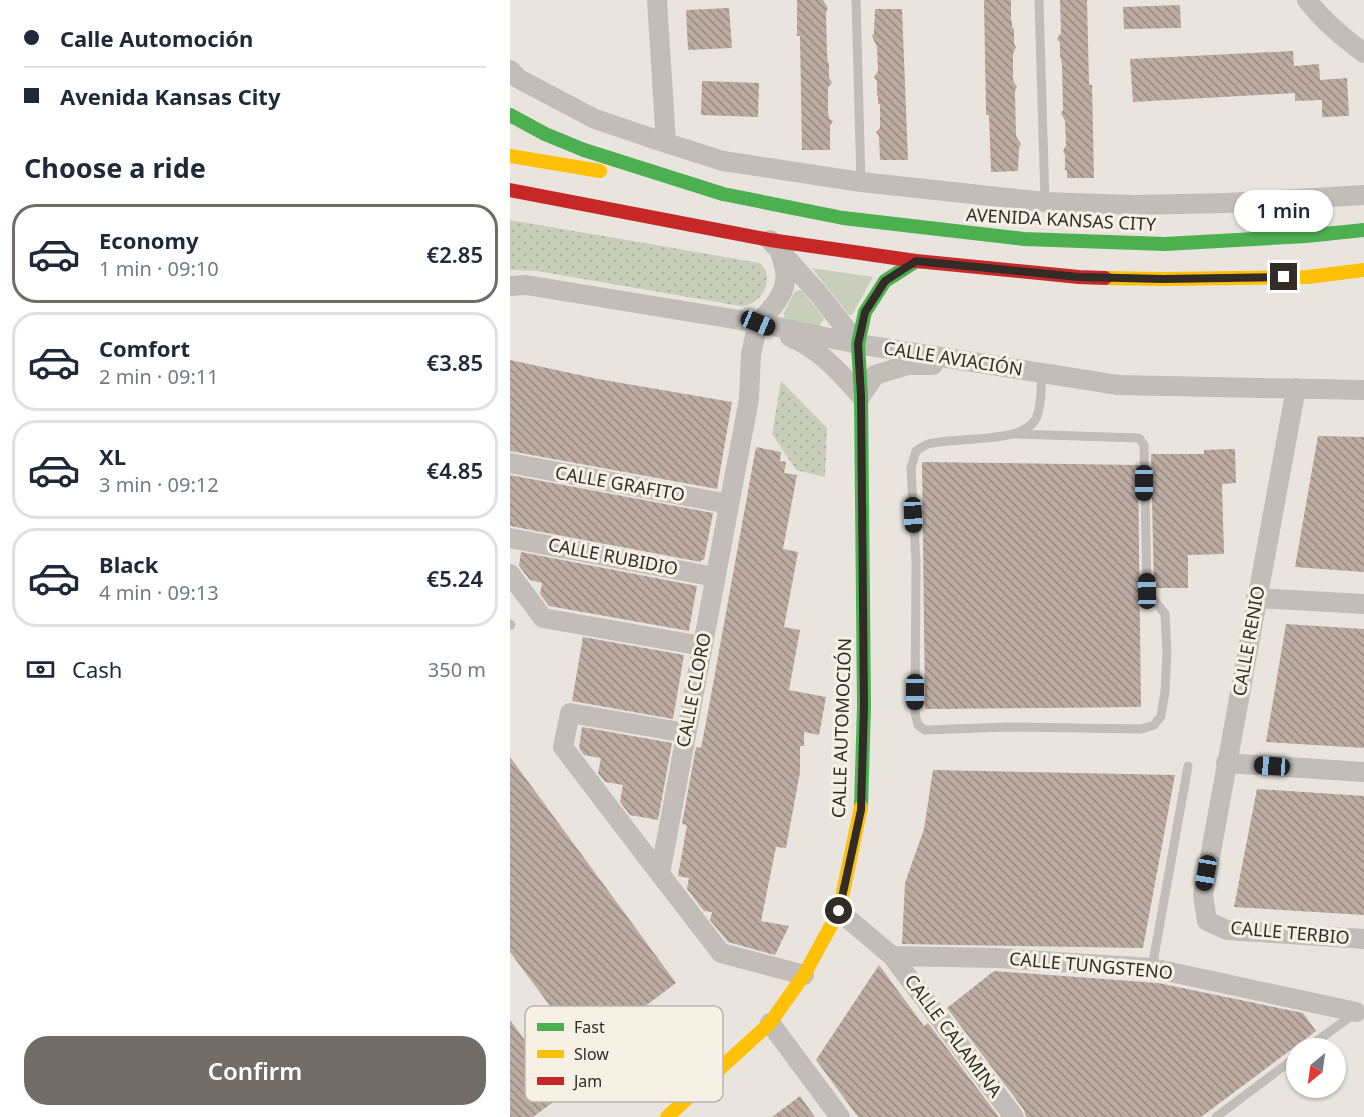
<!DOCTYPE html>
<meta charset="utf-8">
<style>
:root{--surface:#fff;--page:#f2f2f3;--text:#1f2937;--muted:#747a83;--line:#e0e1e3;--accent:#726c66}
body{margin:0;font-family:"Noto Sans",sans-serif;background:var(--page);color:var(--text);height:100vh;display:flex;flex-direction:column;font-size:22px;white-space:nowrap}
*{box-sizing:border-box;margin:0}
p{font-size:20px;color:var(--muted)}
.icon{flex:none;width:33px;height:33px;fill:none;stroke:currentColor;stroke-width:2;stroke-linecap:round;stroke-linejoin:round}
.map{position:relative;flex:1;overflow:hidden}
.drawer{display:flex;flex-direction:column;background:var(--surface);width:510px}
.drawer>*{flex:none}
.top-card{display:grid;align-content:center;height:132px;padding:0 24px;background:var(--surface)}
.needle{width:39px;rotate:209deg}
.controls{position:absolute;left:776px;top:1038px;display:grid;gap:12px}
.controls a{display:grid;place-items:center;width:60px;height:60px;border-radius:50%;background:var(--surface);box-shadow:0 2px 4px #0004;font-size:30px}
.end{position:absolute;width:27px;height:27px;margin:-14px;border:8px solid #322b26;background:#fff;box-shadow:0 0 0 3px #fff}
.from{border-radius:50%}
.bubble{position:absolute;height:42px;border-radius:21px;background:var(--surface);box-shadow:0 2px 4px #0004;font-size:20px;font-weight:600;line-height:42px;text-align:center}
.car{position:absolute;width:18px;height:36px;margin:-18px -9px;border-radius:8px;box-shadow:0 0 4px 2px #0007;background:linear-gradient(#222 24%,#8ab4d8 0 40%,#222 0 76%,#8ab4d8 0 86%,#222 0)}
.top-card b{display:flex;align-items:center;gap:21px;height:57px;font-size:22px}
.top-card b+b{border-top:2px solid var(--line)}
.top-card i{width:15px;height:15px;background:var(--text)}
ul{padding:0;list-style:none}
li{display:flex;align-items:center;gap:18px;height:99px;margin:0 12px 9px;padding:0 12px;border:3px solid var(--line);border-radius:24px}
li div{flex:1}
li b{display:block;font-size:22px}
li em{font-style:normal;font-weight:600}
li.on{border-color:var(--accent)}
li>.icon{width:54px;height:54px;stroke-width:1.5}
h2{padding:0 24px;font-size:27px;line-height:72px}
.pay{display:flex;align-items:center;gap:15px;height:66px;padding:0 24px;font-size:22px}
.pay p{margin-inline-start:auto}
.button{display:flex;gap:12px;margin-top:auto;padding:12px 24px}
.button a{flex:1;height:69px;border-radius:24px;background:var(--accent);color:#fff;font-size:24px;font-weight:600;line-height:69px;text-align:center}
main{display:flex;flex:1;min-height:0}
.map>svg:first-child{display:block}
.green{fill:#c8ceb9}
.park{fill:url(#park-dots)}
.building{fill:url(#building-back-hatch)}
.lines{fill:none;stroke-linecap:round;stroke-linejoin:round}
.lane{stroke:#c2bdb8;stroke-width:9}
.street{stroke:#c2bdb8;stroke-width:20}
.fast{stroke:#4caf50;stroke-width:14}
.slow{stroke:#ffc107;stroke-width:14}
.jam{stroke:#c62828;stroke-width:14}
.route{stroke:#322b26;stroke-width:8}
.labels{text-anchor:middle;stroke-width:6;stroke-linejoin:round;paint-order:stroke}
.street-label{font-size:18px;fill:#322b26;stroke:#f6f0e5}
.key{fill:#f6f0e5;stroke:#bbb5ac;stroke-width:1.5}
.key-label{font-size:16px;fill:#322b26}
</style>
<main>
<section class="drawer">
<div class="top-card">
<b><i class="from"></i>Calle Automoción</b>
<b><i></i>Avenida Kansas City</b>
</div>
<h2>Choose a ride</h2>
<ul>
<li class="on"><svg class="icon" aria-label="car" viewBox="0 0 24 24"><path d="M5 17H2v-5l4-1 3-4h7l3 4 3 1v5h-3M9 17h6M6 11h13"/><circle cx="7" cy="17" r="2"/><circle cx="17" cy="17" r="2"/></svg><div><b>Economy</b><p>1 min · 09:10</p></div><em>€2.85</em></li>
<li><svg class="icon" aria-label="car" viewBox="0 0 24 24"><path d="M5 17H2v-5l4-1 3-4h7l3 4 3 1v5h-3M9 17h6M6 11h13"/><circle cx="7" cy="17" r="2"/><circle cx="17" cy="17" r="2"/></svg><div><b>Comfort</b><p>2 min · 09:11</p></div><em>€3.85</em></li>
<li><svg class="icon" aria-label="car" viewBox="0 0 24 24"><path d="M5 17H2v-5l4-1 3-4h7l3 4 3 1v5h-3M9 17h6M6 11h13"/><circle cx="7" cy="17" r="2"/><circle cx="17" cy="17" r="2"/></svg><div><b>XL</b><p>3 min · 09:12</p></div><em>€4.85</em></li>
<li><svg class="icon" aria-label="car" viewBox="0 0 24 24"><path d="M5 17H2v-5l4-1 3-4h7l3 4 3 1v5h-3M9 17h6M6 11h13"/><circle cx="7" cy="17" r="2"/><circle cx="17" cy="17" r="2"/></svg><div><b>Black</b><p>4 min · 09:13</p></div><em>€5.24</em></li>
</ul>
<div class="pay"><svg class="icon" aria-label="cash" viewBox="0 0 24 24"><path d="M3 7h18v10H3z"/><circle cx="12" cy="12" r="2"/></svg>Cash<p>350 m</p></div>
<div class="button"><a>Confirm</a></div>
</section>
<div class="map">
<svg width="854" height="1117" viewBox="0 0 854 1117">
<defs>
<pattern id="park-dots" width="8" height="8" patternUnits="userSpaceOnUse" patternTransform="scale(1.5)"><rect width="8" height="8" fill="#c8ceb9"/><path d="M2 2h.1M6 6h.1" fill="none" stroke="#acb19f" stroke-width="1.8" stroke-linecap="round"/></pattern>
<pattern id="building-back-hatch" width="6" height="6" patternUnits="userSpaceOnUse" patternTransform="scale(1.5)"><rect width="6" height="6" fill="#bbaba1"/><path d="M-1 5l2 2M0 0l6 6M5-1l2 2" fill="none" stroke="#998b83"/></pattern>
</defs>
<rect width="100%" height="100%" fill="#e9e5de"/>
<path class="green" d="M302,268L363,277L342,315H339Z
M289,290L292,291L314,318L310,326L277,320L274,317V313L284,292Z"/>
<path class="park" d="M0,220L250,263C264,275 255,298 240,304C238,305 232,306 230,306L27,271L0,270Z
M271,381L317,428L315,477L286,470L262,434Z"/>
<path class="building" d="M287,0H313L318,8L316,12L317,54L318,63H319V78L322,82L318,88V111L319,118L323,121L320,126V150H292L290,36H287Z
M474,0H501V20H502V28H504V44L506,47L503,54V80L507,87L505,91L506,136L511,144L509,148L508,171L481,172L479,115H476Z
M550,0H577L579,85H582L584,178H557V170H555V155L553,151L556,145L555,121L551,113L553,110L552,66L551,58H550V43L547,39L551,33Z
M670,5L671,28L614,29L613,7Z
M219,8L222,48L178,50L176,10Z
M365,9H392L398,160H370L369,136L366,132L370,128V104H368V96H367V81L364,77L368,71L367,47L362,36L364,33Z
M783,51L784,66L809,64L810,80L837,78L839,116L812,117V100L785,101V93L623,102L620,59Z
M192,81L249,83L248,117L191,115Z
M0,360L88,379L222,402L207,489L0,451Z
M808,436L854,437V572L785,567Z
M246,447L271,452L270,461L276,462L274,473L287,475L273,549L288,552L274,627L290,630L279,690L316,697L309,735L294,732V746H290V772L276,848L266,847L251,921L279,926L265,955L218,942L200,920L202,912L194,911L177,889L179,878L168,876L177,825L172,824L186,747L191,748L198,712Z
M725,449L726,483L712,484L714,554L678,555V588H644L641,454H694V450Z
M412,462L628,465L631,707L415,709Z
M0,475L203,513L194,560H191V562L0,526Z
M11,552L187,586L179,630V631L39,606L30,594L32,583L20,580L9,566Z
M776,624L854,629V748L756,742Z
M73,637L174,655L163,719L62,701Z
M72,727L162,743L148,820L120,815L110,802L113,785L95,782L88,773L91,758L74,755L69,748Z
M0,757L166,983L134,1007L149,1027L134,1038L144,1051L98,1084L0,952Z
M423,770L665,775L633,948L392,944L395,883L414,829Z
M747,789L854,796V915L724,907Z
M369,965L414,1026L418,1023L489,1117H348L306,1060Z
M484,971L648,983L793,1013L806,1031L691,1117H516L514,1110L437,1008Z
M0,1020L54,1094L23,1117H0Z
M290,1096L305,1117H262Z"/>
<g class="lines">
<path class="lane" d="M346,0L351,182
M529,0L535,202
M506,434L629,438L634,445L637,591L655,614L657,652L655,692L651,716L644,725L631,729L499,727L415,730L408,725L405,713L406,562L401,468L406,451C410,448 414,446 418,444C444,437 506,443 523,423C532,413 531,387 532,373
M0,624L1,625
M642,968L678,766
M797,1048L844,1014
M706,1117L786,1057"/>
<path class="street" d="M147,0L156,143
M797,0C813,21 832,37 854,53
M0,70L9,79L85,119L156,143L213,161L351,182L535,202L624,205L716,203L854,195
M260,240L307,292L348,344
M0,286L16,285L248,323L348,344L608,385L854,390
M248,323L241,354L239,399L150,874L211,953L294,975
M248,323C258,312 273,298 275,282C277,272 273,262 270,252
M280,337C310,349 330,373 351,396L365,375L398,365H423
M786,388L693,895L697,921L717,930L854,939
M0,463L219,504
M0,538L205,577
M0,574L33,618L192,646
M746,598L854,604
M716,763L854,772
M150,874L53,747L60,713L176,733
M329,911L382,956L488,958L642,968L846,1012
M382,956L504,1117
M260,1023L330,1117"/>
<path class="fast" d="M0,115L35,134L74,150L213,194
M213,194L333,218L514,239L655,244L796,236L854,230
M351,807L354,706L351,396L348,344L355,312L375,281L406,261"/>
<path class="slow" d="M0,156L90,171
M595,278L654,279L798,277L854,270
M157,1117L260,1023L294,975L329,911L351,807"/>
<path class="jam" d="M0,190L260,240
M260,240L406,261L569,277L595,278"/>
</g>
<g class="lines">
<path class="route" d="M329,911L351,810L354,706L351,396L348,344L355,312L375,281L406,261L569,277L654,279L774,277"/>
</g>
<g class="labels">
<g class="street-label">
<text transform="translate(551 220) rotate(3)" y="6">AVENIDA KANSAS CITY</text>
<text transform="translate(443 359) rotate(9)" y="6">CALLE AVIACIÓN</text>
<text transform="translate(110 484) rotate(10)" y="6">CALLE GRAFITO</text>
<text transform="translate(103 557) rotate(11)" y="6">CALLE RUBIDIO</text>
<text transform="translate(739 641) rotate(-80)" y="6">CALLE RENIO</text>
<text transform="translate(184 690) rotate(-79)" y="6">CALLE CLORO</text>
<text transform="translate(332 728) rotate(-88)" y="6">CALLE AUTOMOCIÓN</text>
<text transform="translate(780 933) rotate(5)" y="6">CALLE TERBIO</text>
<text transform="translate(581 966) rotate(5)" y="6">CALLE TUNGSTENO</text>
<text transform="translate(443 1036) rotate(53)" y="6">CALLE CALAMINA</text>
</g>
</g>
<rect x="15" y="1006" width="198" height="96" rx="9" class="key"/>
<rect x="27" y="1023" width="27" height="8" fill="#4caf50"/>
<rect x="27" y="1050" width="27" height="8" fill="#ffc107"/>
<rect x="27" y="1077" width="27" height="8" fill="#c62828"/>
<g class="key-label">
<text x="64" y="1033">Fast</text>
<text x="64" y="1060">Slow</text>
<text x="64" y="1087">Jam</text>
</g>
</svg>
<div class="controls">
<a><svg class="needle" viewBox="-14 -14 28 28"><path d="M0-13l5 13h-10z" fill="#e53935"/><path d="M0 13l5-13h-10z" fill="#747a83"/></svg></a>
</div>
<i class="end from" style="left:329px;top:911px"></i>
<i class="end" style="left:774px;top:277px"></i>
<div class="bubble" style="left:724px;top:190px;width:99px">1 min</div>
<i class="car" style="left:248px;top:323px;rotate:113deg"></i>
<i class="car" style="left:634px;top:483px;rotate:180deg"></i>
<i class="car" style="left:403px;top:515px;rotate:177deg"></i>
<i class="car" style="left:637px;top:591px;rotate:359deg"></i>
<i class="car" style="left:405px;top:692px;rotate:180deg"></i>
<i class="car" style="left:762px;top:766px;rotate:274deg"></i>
<i class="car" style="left:696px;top:873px;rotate:190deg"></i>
</div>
</main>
